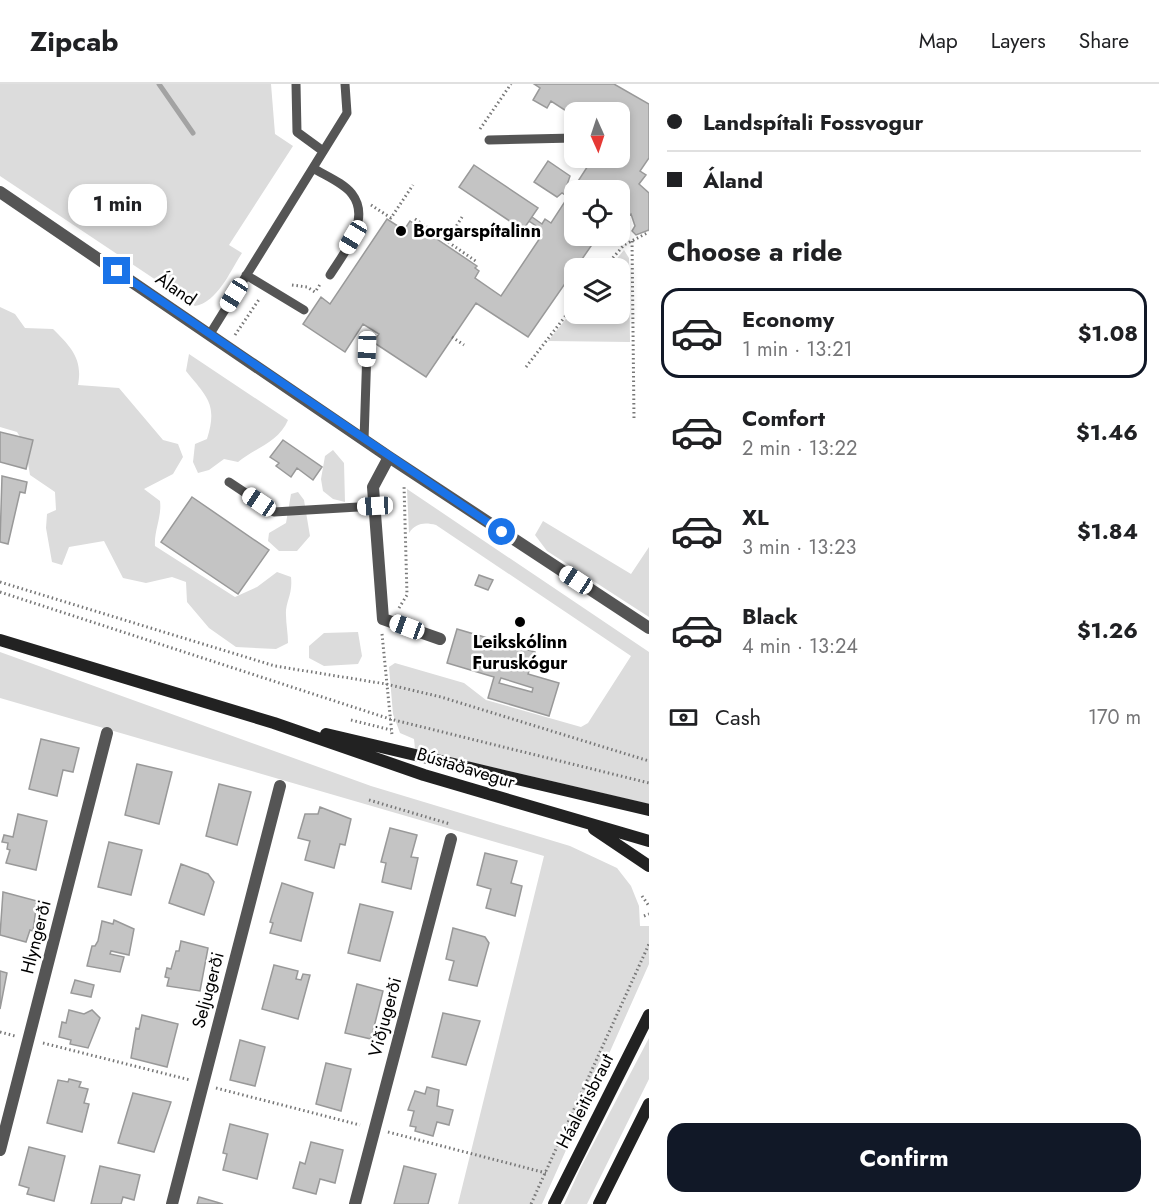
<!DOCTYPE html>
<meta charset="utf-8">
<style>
:root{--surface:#fff;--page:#f2f2f2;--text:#202124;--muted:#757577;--line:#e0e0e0;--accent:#111827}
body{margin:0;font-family:Jost,sans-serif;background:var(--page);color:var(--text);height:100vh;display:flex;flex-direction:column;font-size:22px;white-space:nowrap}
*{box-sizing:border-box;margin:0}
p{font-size:20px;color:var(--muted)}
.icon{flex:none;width:33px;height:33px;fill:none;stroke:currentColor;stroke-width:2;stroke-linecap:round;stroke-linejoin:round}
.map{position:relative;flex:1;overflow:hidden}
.details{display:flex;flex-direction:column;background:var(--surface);width:510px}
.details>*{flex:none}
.top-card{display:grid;align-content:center;height:132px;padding:0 18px;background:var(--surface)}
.needle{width:39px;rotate:177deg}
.buttons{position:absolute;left:564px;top:18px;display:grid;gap:12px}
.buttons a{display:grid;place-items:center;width:66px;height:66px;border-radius:12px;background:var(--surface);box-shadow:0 3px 9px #0003;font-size:30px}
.end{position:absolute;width:27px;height:27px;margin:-14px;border:8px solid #1a73e8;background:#fff;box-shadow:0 0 0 3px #fff}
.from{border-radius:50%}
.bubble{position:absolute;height:42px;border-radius:18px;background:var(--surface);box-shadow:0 3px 9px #0003;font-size:20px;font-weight:700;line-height:42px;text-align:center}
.car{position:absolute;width:18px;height:36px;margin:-18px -9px;border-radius:8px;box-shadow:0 0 4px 2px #0007;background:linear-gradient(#fff 24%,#345 0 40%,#fff 0 76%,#345 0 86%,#fff 0)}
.top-card b{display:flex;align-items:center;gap:21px;height:57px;font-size:22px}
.top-card b+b{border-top:2px solid var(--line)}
.top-card i{width:15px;height:15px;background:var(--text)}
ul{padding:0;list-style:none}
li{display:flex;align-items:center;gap:18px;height:90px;margin:0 12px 9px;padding:0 6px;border:3px solid transparent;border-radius:18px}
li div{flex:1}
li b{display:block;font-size:22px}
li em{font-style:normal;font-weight:700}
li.on{border-color:var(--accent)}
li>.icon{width:54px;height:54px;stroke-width:1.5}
h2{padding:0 18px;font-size:27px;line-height:72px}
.pay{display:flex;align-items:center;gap:15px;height:66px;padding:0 18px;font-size:22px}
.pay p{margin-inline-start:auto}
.action{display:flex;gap:12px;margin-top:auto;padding:12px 18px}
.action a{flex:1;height:69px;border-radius:18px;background:var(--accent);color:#fff;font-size:24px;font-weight:700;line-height:69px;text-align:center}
header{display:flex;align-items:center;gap:36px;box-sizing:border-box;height:84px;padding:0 30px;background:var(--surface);border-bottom:2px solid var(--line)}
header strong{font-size:28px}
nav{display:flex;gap:33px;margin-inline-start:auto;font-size:21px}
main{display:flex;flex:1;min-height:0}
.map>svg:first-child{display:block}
.green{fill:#dcdcdc}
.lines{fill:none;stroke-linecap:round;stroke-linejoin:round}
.stream{stroke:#a3a3a3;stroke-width:5}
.building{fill:#c4c4c4;stroke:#999;stroke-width:1.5;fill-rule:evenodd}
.path{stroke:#777;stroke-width:3;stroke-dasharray:1.5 3;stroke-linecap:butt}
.service{stroke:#555;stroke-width:9}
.minor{stroke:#555;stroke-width:12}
.secondary{stroke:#222;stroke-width:12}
.route{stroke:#1a73e8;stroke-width:8}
.poi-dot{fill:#000;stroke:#fff;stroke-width:2}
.labels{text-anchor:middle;stroke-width:5;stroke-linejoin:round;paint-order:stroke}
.poi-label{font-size:18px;font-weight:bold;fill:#000;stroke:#fff;text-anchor:start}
.street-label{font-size:18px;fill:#000;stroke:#fff}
</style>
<header>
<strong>Zipcab</strong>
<nav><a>Map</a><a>Layers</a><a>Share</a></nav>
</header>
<main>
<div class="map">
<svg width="649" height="1120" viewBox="0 0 649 1120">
<rect width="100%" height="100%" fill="#fff"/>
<path class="green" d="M0,0H271L275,50L293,62L229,161L242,169C230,187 218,218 195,222L0,92Z
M624,166L629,174L630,258L548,257L574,225V230H620V184H609Z
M0,223L15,230L25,244L53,245C71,263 83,275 78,301L119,304L163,356L178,360L183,373L173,390L144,405L160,417C162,433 154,446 155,462L235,513L257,503L277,488L291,493C293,511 285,518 286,531C286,540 288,549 288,559L276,565L236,563L209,544L187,518L186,498L172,493L146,499L123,494L104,457L69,463L62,481L52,478L46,444L47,430L56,426L55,408L30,391L25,361L17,348L0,343Z
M189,270L288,336C279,358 255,364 238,378L224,375L209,386L198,389L193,378L195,360L207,355C218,320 207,313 186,287Z
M333,366L344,379L345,418L333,415L323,407L321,395L325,372Z
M407,405L649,568V720L415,665L414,655L400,649L393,630L389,583L395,579L464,599L486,616L581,643L588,639L631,572L436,441C424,438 416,439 409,449Z
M298,408L304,416L310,452L297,467H279L268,457L269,449L286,439L291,410Z
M543,437L631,490L649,463V533L547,467L535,451Z
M358,548L362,572L358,580L324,582L309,574V562L324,549Z
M0,568L371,702L570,762L617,784L631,802L639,822L640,842H649V880L542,1120H458L544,772L0,614Z
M649,954V995L587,1120H564L581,1083Z"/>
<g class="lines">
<path class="stream" d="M159,0L193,49"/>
</g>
<path class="building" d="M534,0H614L649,20V74L640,87L646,91L639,100L649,109V146L636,151L632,147L635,142L631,130L623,137L620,134V106H574V152H598L528,253L476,219L426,293L373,258L379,250L363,240L345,268L303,240L321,213L330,220L387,135L404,146L410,137L477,182L475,184L479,187L475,194L501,212L542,151L536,148L539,144L529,137L532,133L542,140L545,135L551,139L568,113L562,109L557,113L534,98L548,77L570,92L567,101L573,105L593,74H620V28H574V32L551,17L547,24L533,16L540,4Z
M474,81L538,124L523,146L459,103Z
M0,348L33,356L26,385L0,378Z
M283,356L322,383L313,396L297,384L291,393L276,382L279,379L270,373Z
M2,392L27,398L25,409L20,408L8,460L0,458Z
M192,413L269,466L238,510L161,458Z
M479,491L493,496L488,506L475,501Z
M457,545L535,568L528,590L559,599L549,632L488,614L494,593L447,579ZM501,594L533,604L532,608L499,599Z
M41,655L79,664L73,688L63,686L57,712L29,705Z
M137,680L172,688L159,740L125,731Z
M219,700L251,708L237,761L206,752Z
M320,723L351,735L345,761L340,760L334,784L305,776L310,757L298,754L305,730H318Z
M18,730L47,737L36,786L6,779L10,766L7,765L8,759L2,758L4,751L13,753Z
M390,744L417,751L411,773L418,774L411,805L382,798L386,779L381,778Z
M109,758L142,766L131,811L98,803Z
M485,769L517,777L511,799L522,802L515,832L486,824L491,805L477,801Z
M181,780L208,790L214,798L204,831L169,819Z
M282,799L313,809L301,857L270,849L273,839L270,838Z
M3,808L37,817L33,847L30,846L26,858L0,851Z
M360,820L393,828L380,877L348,869Z
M114,836L134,845L129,871L111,867L110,870L124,873L120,888L87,882L92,862H95L98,857L102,837L113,840Z
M453,844L485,853L489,859L477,902L449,896L454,877L446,875Z
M181,857L208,864L200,907L167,902L169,894L165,893L167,884L171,885L176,867H179Z
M274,881L298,887L296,895L301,896L303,890L310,891L298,935L262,925Z
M0,887L7,889L0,925Z
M75,896L94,901L91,913L71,909Z
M357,900L383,907L371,955L345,949Z
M69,926L84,930L92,926L100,934L88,964L70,960L71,956L59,953L62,938L66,939Z
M443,929L480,937L466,981L432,973Z
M142,931L178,940L167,983L131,974L136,944L139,945Z
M240,956L265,963L255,1002L230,996Z
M326,979L351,985L341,1027L316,1020Z
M69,995L81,998L79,1003L88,1005L84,1019L89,1020L82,1048L47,1039L58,996L68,998Z
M427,1003L439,1006L437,1022L453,1026L449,1041L437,1038L433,1052L415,1047L416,1043L410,1042L414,1027L408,1026L415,1007L425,1010Z
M133,1009L171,1018L154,1068L118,1059Z
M230,1040L268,1050L257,1095L223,1086L227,1070L223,1069Z
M311,1058L343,1066L335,1099L320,1095L316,1110L293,1104L300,1078L305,1080Z
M29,1063L65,1072L54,1117L27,1110L29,1104L19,1101Z
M100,1082L140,1091L134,1116L123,1113L121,1120H91Z
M404,1082L436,1090L428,1120H394Z
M199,1113L223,1120H197Z"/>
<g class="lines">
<path class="path" d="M480,45L511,0
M371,121L391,134L413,101
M415,135L477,178
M447,157L462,133
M632,157L634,335
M604,184L624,161L649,148
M292,201L307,203L315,208L321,199
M235,251L260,214
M452,253L464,261
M526,283L574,221
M0,498L275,582L386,600L441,613L649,677
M0,508L390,635L649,699
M399,524L407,511L404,401
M382,550L392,651
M351,636L391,646
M369,716L450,740
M642,812L649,822
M644,832L649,830
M0,948L15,952
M43,959L190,996
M216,1004L360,1041
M388,1048L546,1089
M531,1120L649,860"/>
<path class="service" d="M296,0L297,48L323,67
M489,56L574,54
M313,84C324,91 344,99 352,110C372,136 343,170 330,191
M246,191L304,226
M210,250L347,29L345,0
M364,356L367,265
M229,398L274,428L375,422"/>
<path class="minor" d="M0,108L389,373L649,544
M389,373L373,403L383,535L440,555
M0,1066L107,649
M172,1120L280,702
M355,1120L451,755"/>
<path class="secondary" d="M0,556L274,639L424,691L649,757
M326,650L649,726
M594,745L649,782
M554,1120L649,931
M599,1120L649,1020"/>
</g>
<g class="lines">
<path class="route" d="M117,187L502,448"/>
</g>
<g class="poi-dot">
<circle cx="401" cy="147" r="6"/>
<circle cx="520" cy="538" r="6"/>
</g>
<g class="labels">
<g class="poi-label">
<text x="413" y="153">Borgarspítalinn</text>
<text x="520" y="564" text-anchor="middle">Leikskólinn<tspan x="520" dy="21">Furuskógur</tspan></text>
</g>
<g class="street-label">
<text transform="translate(176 205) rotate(34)" y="6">Áland</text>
<text transform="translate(466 684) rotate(17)" y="6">Bústaðavegur</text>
<text transform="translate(36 853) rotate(-76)" y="6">Hlyngerði</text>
<text transform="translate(208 906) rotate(-75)" y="6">Seljugerði</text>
<text transform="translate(385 933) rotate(-75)" y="6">Viðjugerði</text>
<text transform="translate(585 1017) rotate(-63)" y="6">Háaleitisbraut</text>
</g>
</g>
</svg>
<div class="buttons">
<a><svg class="needle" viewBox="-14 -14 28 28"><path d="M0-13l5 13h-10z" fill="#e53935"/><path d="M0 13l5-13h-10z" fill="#757577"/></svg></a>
<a><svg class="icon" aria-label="locate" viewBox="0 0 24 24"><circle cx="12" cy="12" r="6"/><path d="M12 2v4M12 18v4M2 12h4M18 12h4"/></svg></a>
<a><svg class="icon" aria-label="layers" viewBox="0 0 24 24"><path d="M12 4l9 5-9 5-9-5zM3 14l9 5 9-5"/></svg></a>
</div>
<i class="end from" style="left:502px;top:448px"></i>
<i class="end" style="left:117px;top:187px"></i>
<div class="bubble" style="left:68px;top:100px;width:99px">1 min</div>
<i class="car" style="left:353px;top:153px;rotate:211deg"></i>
<i class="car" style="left:234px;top:211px;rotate:212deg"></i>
<i class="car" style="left:367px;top:265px;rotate:182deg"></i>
<i class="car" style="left:259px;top:418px;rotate:304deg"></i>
<i class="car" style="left:375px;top:422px;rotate:267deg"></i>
<i class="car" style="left:576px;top:496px;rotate:303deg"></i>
<i class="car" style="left:407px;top:543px;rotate:290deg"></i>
</div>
<section class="details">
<div class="top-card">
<b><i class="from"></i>Landspítali Fossvogur</b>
<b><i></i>Áland</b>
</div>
<h2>Choose a ride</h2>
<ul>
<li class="on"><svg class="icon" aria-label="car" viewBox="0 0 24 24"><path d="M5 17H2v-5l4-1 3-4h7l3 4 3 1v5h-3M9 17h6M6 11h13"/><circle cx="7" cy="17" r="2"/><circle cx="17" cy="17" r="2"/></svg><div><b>Economy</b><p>1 min · 13:21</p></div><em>$1.08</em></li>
<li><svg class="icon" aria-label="car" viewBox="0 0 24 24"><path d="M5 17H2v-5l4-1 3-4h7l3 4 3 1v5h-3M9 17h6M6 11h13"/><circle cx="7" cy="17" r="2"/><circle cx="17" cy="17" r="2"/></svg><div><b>Comfort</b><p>2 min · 13:22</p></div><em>$1.46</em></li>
<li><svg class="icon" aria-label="car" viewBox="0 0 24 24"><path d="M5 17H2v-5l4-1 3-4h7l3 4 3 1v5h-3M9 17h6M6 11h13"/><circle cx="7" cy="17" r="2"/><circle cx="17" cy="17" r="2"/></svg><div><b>XL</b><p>3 min · 13:23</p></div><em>$1.84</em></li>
<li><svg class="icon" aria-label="car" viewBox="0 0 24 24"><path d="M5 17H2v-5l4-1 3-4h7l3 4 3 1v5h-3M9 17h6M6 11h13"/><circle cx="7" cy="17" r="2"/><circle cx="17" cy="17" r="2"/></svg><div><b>Black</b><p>4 min · 13:24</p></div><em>$1.26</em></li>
</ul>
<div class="pay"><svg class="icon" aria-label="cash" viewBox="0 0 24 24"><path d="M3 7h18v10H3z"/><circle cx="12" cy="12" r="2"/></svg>Cash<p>170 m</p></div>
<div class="action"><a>Confirm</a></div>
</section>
</main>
